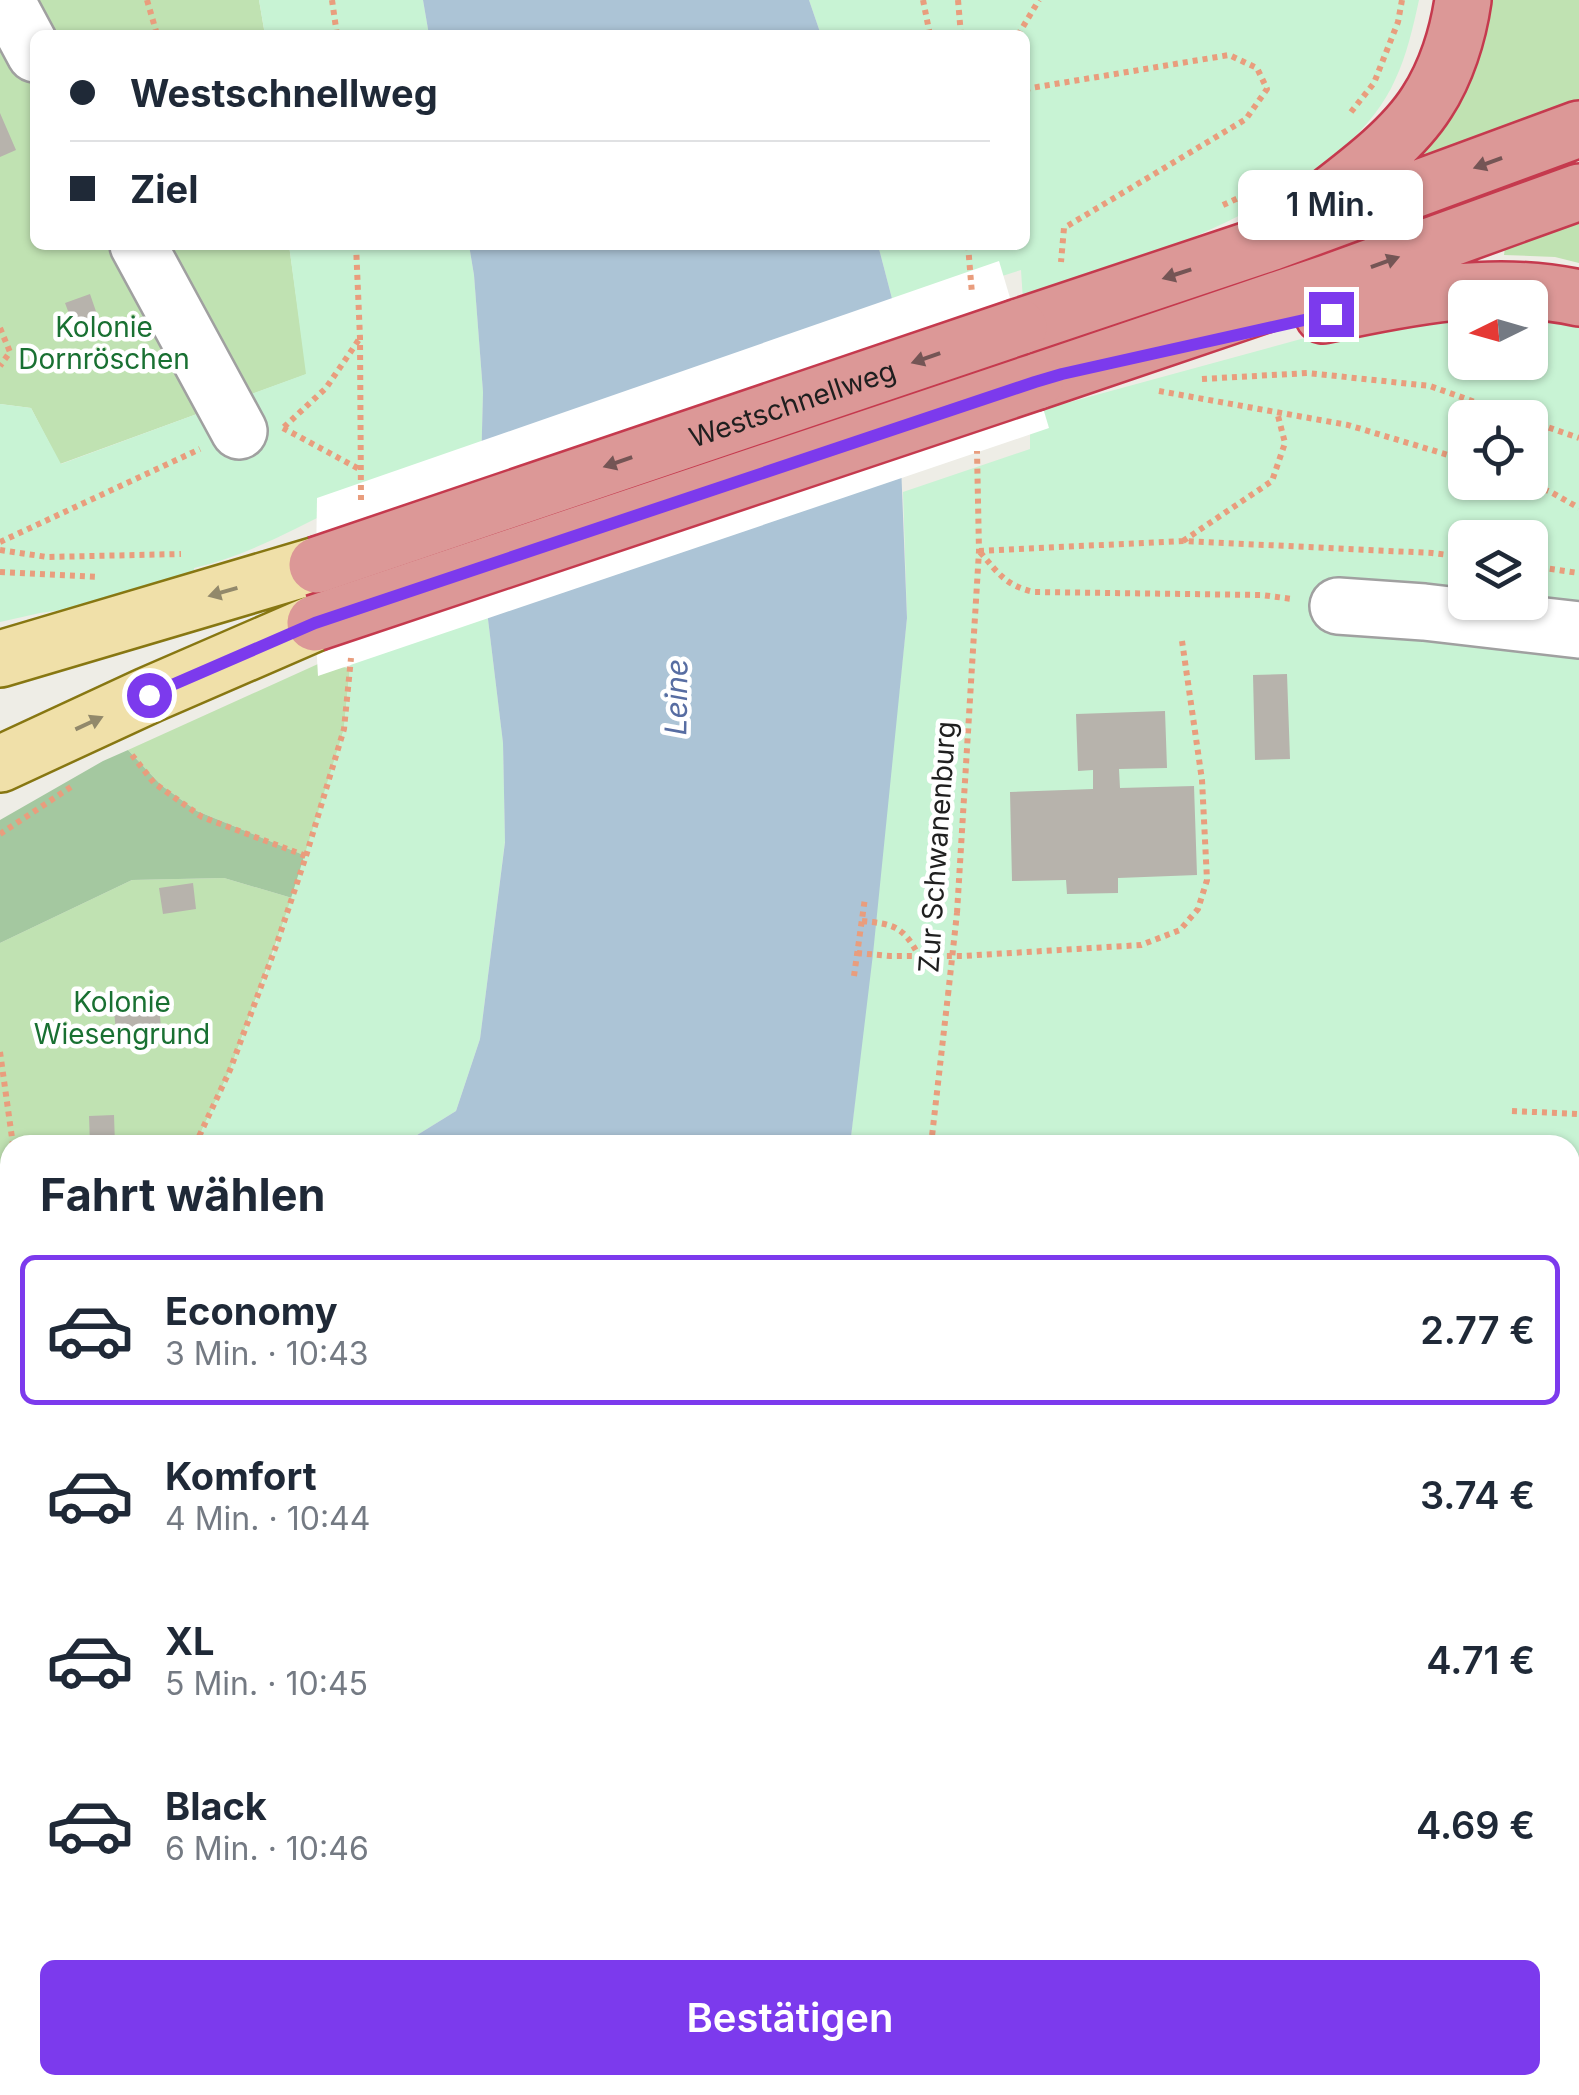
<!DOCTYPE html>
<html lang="de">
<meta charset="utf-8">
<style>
:root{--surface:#fff;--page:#f2f2f3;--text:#1f2937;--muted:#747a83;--line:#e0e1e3;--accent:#7c3aed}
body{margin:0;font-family:Inter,sans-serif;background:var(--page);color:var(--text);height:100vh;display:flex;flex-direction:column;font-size:38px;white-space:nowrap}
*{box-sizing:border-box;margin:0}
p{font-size:32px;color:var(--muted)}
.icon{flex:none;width:55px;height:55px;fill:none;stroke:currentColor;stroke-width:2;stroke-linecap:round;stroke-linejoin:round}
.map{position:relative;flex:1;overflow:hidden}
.panel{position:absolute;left:0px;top:1135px;width:1580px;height:960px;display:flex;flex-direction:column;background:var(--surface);border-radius:30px 30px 0 0;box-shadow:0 2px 8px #0004}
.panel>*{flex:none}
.banner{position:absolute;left:30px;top:30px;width:1000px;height:220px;border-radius:15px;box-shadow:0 2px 8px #0004;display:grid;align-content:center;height:220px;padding:0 40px;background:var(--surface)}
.needle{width:65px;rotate:265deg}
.tools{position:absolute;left:1448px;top:280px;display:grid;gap:20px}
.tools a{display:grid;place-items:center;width:100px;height:100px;border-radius:15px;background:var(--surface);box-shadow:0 2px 8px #0004;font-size:50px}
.end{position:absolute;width:45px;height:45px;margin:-22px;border:12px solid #7c3aed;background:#fff;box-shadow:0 0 0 5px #fff}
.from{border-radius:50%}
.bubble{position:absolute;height:70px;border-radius:15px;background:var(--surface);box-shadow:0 2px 8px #0004;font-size:32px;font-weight:600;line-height:70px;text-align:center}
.banner b{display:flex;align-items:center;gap:35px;height:95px;font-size:38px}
.banner b+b{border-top:2px solid var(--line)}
.banner i{width:25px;height:25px;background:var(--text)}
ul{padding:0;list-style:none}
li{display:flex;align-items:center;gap:30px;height:150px;margin:0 20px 15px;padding:0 20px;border:5px solid transparent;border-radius:15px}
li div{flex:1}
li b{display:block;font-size:38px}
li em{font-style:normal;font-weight:600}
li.active{border-color:var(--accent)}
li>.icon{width:90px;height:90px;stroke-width:1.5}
h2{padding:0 40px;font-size:45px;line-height:120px}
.button{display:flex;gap:20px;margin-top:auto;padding:20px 40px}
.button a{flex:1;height:115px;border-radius:15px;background:var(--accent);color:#fff;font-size:40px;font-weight:600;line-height:115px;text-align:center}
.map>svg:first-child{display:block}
.commercial{fill:#eddcd7}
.grass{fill:#c0e2b2}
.forest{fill:#a4c8a0}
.park{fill:#c8f3d4;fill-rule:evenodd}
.water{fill:#acc4d6}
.pier{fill:#fff}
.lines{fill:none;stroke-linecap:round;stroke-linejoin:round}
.stream{stroke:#acc4d6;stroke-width:12}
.building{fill:#b7b3ac}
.minor-casing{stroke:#a0a0a0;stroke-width:60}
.major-casing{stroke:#877712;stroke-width:60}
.highway-casing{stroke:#c53a4e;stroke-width:60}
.path{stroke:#e99d7d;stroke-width:6;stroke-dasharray:5 5;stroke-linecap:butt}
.minor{stroke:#fff;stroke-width:55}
.major{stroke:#f0e0a9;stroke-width:55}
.highway{stroke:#dc9897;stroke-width:55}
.highway-bridge-casing{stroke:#c53a4e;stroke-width:60;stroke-linecap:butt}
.path-bridge{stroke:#e99d7d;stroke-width:6;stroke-dasharray:5 5;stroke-linecap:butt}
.highway-bridge{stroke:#dc9897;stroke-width:55}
.oneway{fill:#745555}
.oneway2{fill:#92896b}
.route{stroke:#7c3aed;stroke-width:12}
.labels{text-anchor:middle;stroke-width:9;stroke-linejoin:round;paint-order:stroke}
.park-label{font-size:28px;fill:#197032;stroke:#fff}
.street-label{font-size:28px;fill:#1f1f1f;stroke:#fff}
.water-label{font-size:30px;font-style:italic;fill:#576da2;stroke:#fff}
</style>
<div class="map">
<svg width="1579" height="2095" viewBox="0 0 1579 2095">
<rect width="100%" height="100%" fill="#eeede6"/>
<path class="commercial" d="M1570,1786L1579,1788V2095H1227V2085H1570Z"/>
<path class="grass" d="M0,0H259L265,35H35V245H289L307,374L60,464L31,408L0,404Z
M1481,0H1579V104L1420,160V153Z
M1579,220V263L1555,257L1504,255L1505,247Z
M318,664L350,668L344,729L306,856L197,811L161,785L128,750Z
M224,878L292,898L230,1070L195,1145H10V1506L0,1525V943L132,880Z"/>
<path class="forest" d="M128,750L161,785L197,811L306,856L292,898L224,878L132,880L0,943V820L103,761Z
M1579,1531V1682L1570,1705V1540Z"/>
<path class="park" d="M259,0H423L429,35H265Z
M809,0H1419C1413,27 1407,55 1395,80C1343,197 1135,261 1023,301L1021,270L895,310L878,245H1025V35H821Z
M289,245H469L474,275L483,392L479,545L503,743L505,841L480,1039L456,1111L401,1145H195L230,1070L276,946L344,729L361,558L360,496C306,523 253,554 194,568L196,582L133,600L40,613L0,622V404L31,408L61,464L306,374Z
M1465,309V362H1530V309L1579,319V1531L1570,1540V1145H850L907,618L903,492L1030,449V413L1312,336ZM1465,418H1530V482H1465ZM1465,538H1530V602H1465Z
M10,1506V1816L0,1822V1525Z
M562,2085H962L926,2095H558Z"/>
<path class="water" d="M423,0H809L821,35H429Z
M469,245H878L895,310L907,618L873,954L850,1145H401L456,1111L480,1039L505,842L503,743L479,545L483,392L474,275Z
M10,1816V2085H562L558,2095H0V1822Z"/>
<path class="pier" d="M999,261L1049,428L318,676L315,623L317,498Z"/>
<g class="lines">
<path class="stream" d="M1570,1502L1579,1484
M926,2095L962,2085"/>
</g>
<path class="building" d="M0,113L16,150L0,157Z
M90,294L101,326L77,335L65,303Z
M1287,674L1290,759L1255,760L1253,675Z
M1165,711L1167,768L1119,769L1120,788L1194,786L1197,875L1118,878V893L1067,894L1066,880L1012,881L1010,792L1093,789V770L1078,771L1076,714Z
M193,883L196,909L163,914L159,888Z
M159,1008L162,1035L117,1039L114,1012Z
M114,1115L115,1145H90L89,1116Z
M1570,1922L1579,1925V2095H1468L1471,2085H1570Z"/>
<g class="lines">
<defs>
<path id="minor" d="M6,0L35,54
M138,245L239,431
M1338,606L1424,612L1579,630"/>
<path id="major" d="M0,659L317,565
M0,764L149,695L315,623"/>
<path id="highway" d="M1307,213C1346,182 1400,145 1427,102C1446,73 1458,35 1463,0
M1323,315C1407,297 1494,279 1579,298
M1019,327L1270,243L1579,129
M1035,382L1330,282L1579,192"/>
</defs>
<use href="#minor" class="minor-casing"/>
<use href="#major" class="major-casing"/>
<use href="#highway" class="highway-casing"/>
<path class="path" d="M147,0L156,31L153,35
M332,0L337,35
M923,0L930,35
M958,0L961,35
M1018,35L1039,0
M1025,89L1229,55L1257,68L1267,89L1246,119L1064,228L1061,262
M1351,112L1374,83L1398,22L1402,0
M1223,205L1256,190L1269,181
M356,245L360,338L361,501
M968,245L972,294
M0,328L10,352L0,366
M1202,379L1308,373L1430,386L1520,418
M1159,391L1348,425L1465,460
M1530,421L1579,438
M284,427L326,388L360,338
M283,428L361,470
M1525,482L1551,492L1579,508
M1183,541L1272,481L1285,443L1277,412
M0,542L200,449
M0,550L47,557L181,554
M979,551L1183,541L1432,553L1465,557
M980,552C998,573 1006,586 1034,592L1262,595L1292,599
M1530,566L1579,573
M0,572L99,577
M132,755L154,783L202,817L306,856
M0,834L74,785
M957,913L979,551L977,451
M862,921C894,924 903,926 919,956
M857,953L890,956H962L1141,945L1180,930L1198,909L1207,880L1202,780L1182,641
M854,976L865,898
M0,1052L13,1145
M1512,1111L1579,1114
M195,1145L230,1070L276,946L306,856L344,729L351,658
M931,1145L948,995
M0,1235L10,1234
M1570,1306L1579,1276
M1570,1410L1579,1413
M0,1525L10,1506
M1570,1749L1579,1730
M1570,1903L1579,1906
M621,2092L666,2085
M1237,2095V2085"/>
<use href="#minor" class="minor"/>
<use href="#major" class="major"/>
<use href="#highway" class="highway"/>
<defs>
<g id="highway-bridge">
<path id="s1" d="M317,565L1019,327"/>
<path d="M315,623L1035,382"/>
</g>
</defs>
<use href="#highway-bridge" class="highway-bridge-casing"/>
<path class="path-bridge" d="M948,995L957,913"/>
<use href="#highway-bridge" class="highway-bridge"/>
</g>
<defs><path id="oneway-solid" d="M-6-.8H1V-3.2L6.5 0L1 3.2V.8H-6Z" transform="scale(2.5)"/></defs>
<g class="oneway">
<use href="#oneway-solid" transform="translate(1488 163) rotate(160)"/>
<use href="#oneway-solid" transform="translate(1385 262) rotate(-20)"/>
<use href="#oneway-solid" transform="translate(1177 274) rotate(162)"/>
<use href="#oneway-solid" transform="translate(926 358) rotate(161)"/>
<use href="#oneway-solid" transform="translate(618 462) rotate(161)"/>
</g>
<g class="oneway2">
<use href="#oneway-solid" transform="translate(223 592) rotate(164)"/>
<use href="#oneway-solid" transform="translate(89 723) rotate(-25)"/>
</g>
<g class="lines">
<path class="route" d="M149,695L315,623L1035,382L1062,374L1331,314"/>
</g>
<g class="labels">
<g class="park-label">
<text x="104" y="337">Kolonie<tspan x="104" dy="32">Dornröschen</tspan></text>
<text x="122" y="1012">Kolonie<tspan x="122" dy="32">Wiesengrund</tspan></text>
</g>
<g class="street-label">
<text dy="10" stroke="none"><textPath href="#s1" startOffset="502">Westschnellweg</textPath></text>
<text transform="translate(937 847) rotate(-86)" y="10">Zur Schwanenburg</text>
</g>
<g class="water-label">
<text transform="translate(677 697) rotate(-89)" y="10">Leine</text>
</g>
</g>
</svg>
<div class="tools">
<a><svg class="needle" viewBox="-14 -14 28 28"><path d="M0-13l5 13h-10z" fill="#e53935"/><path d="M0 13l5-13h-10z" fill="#747a83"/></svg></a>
<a><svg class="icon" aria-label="locate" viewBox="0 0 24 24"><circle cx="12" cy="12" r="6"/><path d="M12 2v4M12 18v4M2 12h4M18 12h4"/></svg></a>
<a><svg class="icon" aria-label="layers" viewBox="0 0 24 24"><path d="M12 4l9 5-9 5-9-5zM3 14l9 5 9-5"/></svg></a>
</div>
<i class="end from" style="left:149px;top:695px"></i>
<i class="end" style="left:1331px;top:314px"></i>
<div class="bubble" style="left:1238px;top:170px;width:185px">1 Min.</div>
<div class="banner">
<b><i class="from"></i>Westschnellweg</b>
<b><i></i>Ziel</b>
</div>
<section class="panel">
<h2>Fahrt wählen</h2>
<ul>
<li class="active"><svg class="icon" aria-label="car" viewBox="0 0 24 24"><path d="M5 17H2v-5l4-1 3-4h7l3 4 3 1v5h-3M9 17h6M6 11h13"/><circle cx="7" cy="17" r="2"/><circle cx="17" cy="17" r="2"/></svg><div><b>Economy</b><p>3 Min. · 10:43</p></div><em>2.77 €</em></li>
<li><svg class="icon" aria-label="car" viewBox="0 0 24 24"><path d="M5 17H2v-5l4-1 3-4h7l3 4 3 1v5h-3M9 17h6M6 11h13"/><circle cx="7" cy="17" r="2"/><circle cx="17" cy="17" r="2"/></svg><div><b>Komfort</b><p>4 Min. · 10:44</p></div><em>3.74 €</em></li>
<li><svg class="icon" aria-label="car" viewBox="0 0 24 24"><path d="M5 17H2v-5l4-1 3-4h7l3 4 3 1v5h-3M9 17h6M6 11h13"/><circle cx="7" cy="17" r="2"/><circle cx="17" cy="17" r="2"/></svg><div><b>XL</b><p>5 Min. · 10:45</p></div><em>4.71 €</em></li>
<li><svg class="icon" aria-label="car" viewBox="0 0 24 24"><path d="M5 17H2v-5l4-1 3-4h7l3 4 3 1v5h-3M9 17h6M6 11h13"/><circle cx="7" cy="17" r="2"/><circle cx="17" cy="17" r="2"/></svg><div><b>Black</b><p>6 Min. · 10:46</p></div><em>4.69 €</em></li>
</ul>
<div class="button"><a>Bestätigen</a></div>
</section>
</div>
